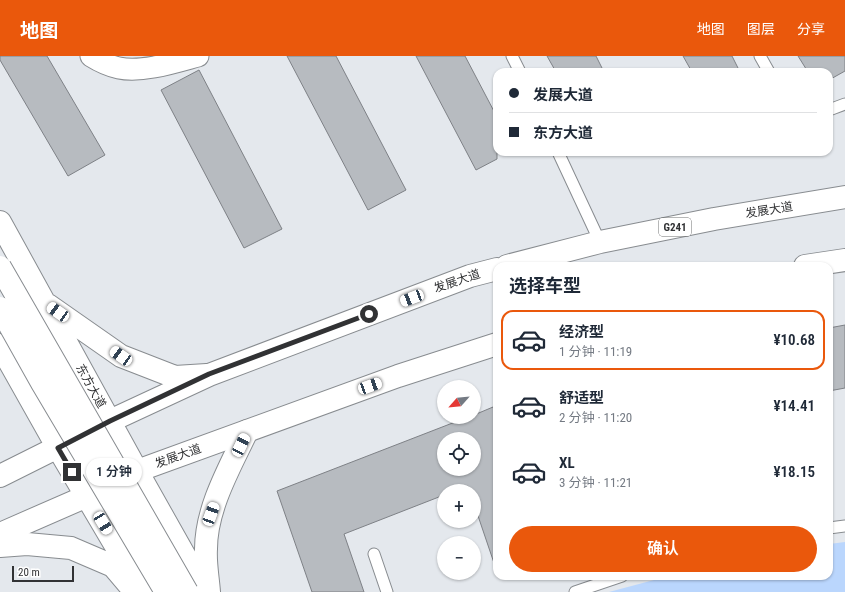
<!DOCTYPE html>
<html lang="zh">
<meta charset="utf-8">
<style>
:root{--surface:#fff;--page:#f6f6f7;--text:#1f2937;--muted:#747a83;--line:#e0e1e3;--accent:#ea580c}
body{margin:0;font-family:"Roboto Condensed","Noto Sans SC",sans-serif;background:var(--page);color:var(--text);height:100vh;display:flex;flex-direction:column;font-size:15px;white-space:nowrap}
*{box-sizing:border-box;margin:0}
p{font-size:13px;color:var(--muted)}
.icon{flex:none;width:22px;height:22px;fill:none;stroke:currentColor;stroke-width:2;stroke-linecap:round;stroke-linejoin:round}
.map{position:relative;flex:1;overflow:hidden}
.panel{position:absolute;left:493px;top:206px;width:340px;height:318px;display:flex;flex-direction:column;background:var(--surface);border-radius:12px;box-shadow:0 1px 3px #0004}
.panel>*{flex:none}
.hud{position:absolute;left:493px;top:12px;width:340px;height:88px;border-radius:12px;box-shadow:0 1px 3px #0004;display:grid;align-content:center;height:88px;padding:0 16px;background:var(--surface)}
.needle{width:26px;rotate:243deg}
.tools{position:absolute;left:437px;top:324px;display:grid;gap:8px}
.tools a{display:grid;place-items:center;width:44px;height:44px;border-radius:50%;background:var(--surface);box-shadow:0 1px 3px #0004;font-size:20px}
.scale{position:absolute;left:12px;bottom:10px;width:62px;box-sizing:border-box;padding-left:4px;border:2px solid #313234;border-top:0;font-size:11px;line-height:14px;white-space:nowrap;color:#313234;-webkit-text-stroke:3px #fff;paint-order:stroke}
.end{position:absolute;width:18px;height:18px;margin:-9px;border:5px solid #313234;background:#fff;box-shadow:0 0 0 2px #fff}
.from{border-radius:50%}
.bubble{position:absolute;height:28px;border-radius:14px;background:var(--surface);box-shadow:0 1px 3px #0004;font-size:13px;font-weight:600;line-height:28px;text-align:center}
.car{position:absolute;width:12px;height:24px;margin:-12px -6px;border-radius:5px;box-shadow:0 0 3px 1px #0007;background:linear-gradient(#fff 24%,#345 0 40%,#fff 0 76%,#345 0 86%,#fff 0)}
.hud b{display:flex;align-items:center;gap:14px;height:38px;font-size:15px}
.hud b+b{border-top:1px solid var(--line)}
.hud i{width:10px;height:10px;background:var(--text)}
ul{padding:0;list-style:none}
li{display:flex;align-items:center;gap:12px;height:60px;margin:0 8px 6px;padding:0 8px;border:2px solid transparent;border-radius:12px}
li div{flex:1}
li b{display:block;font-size:15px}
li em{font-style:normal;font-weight:600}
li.on{border-color:var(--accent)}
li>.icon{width:36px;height:36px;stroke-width:1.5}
h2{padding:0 16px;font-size:18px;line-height:48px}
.button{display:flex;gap:8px;margin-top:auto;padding:8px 16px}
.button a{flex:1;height:46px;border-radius:24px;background:var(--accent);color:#fff;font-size:16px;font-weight:600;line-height:46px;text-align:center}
header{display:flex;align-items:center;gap:24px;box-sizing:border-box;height:56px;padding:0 20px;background:var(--accent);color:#fff}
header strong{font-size:19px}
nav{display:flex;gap:22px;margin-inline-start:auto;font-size:14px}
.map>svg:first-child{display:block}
.green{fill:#bad6fd}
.building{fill:#b7bbc0;stroke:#7e8186;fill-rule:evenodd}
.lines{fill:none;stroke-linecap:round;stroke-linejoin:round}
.lane-casing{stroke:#888c90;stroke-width:13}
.street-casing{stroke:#888c90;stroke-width:23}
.primary-casing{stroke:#888c90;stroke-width:24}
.highway-casing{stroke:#888c90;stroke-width:24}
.lane{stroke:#fff;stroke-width:11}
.street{stroke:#fff;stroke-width:21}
.primary{stroke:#fff;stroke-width:22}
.highway{stroke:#fff;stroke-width:22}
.primary-bridge-casing{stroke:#888c90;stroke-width:24;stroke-linecap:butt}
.primary-bridge{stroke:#fff;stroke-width:22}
.route{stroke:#313234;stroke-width:5}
.labels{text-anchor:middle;stroke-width:3.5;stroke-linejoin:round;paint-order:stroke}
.shield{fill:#fff;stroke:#6f7071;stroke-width:1}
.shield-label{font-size:11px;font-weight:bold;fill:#313234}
.street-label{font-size:12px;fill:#313234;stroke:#fff}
</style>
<header>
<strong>地图</strong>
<nav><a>地图</a><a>图层</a><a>分享</a></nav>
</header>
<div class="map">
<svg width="845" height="536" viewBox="0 0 845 536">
<rect width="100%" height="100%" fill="#e4e8ed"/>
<path class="green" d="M845,486V536H609L669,520H829V488Z"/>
<path class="building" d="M0,0H47L105,99L68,120L0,4Z
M287,0H336L406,134L368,154Z
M416,0H465L497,61V103L476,114Z
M547,0H596L604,16H556Z
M683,0H732L740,16H692Z
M798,0H845V15L829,24V16H808Z
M199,14L282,173L244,192L161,34Z
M845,269V332L829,335V272Z
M493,351L497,362V507H494L474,448V435H470L468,430L455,435H444V439L344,478L364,536H312L277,435L468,361H474V359ZM444,383H474V413H444Z"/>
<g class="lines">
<defs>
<path id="lane" d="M512,0L520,16
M760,0L769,16
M829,54L845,48
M558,96L600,186
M829,472L845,470
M374,498L387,536
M575,536L622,520"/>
<path id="street" d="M91,0C99,5 110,10 119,12C142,17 176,6 198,0"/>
<path id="primary" d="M0,166L137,415L205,536
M48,249L121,300L175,321L207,319
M0,289L58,392L143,536
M0,490L27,488L71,492L113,510L130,530
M209,536C208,522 205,507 206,493C206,452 230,411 247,375"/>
<path id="highway" d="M507,210L600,186L714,163L845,141
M805,210L845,204
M0,420L110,365L209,319L470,220L497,213
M0,478L87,440L137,415L398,320L497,288"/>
</defs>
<use href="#lane" class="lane-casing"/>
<use href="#street" class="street-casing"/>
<use href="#primary" class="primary-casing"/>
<use href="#highway" class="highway-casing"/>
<use href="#lane" class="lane"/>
<use href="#street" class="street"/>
<use href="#primary" class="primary"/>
<use href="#highway" class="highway"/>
<defs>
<path id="primary-bridge" d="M0,211L187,536
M0,252L42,327L166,536"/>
</defs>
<use href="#primary-bridge" class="primary-bridge-casing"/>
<use href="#primary-bridge" class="primary-bridge"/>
</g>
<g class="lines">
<path class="route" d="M72,416L58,392L110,365L209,318L369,258"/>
</g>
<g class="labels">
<rect class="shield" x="659" y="162" width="32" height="18" rx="3"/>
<g class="shield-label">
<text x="675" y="175">G241</text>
</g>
<g class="street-label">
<text transform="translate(769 154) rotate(-9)" y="4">发展大道</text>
<text transform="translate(457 225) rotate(-19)" y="4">发展大道</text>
<text transform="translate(91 330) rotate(61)" y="4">东方大道</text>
<text transform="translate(178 400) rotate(-20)" y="4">发展大道</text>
</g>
</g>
</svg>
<div class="tools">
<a><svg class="needle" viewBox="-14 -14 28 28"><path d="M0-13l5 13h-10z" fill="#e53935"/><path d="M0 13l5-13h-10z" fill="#747a83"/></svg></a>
<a><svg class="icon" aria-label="locate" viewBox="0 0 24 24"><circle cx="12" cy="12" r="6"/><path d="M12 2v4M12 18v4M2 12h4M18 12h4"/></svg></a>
<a>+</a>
<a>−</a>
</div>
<div class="scale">20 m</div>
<i class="end from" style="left:369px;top:258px"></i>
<i class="end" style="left:72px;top:416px"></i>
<div class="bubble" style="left:86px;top:402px;width:56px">1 分钟</div>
<i class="car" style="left:412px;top:242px;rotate:249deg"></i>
<i class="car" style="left:58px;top:256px;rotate:305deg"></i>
<i class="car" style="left:121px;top:300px;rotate:305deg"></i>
<i class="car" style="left:370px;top:330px;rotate:70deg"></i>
<i class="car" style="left:241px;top:389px;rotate:26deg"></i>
<i class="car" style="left:211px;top:458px;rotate:20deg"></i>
<i class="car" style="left:103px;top:467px;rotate:149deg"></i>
<div class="hud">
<b><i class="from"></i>发展大道</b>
<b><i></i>东方大道</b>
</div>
<section class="panel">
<h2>选择车型</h2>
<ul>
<li class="on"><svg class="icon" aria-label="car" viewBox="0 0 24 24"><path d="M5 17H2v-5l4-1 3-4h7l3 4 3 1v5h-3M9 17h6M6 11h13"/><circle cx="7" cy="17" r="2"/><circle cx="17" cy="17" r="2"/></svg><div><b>经济型</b><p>1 分钟 · 11:19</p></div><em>¥10.68</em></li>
<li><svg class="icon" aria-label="car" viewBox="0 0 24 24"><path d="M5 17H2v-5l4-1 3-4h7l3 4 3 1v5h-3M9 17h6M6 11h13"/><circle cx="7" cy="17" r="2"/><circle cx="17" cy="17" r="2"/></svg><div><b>舒适型</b><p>2 分钟 · 11:20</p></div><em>¥14.41</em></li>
<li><svg class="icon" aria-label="car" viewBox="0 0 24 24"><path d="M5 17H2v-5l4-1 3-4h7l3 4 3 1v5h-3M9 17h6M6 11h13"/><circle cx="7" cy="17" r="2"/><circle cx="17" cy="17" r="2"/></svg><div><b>XL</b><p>3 分钟 · 11:21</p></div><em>¥18.15</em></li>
</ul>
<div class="button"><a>确认</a></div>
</section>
</div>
